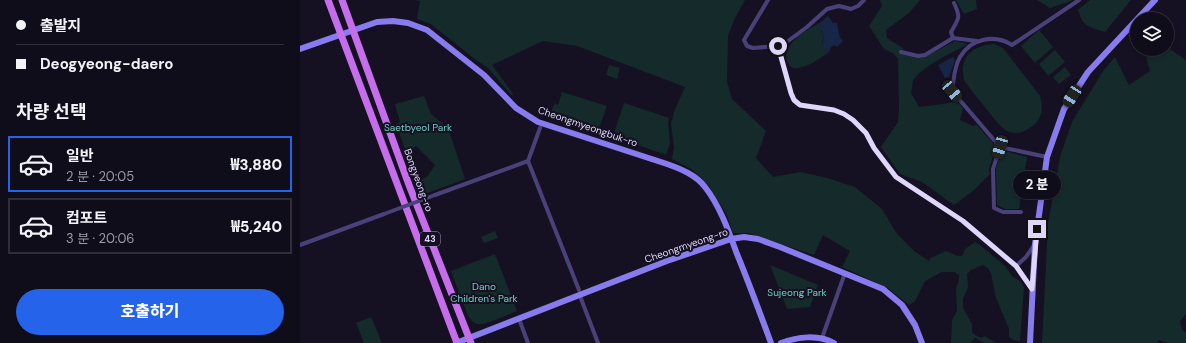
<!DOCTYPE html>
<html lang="ko">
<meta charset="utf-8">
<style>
:root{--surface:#100d1a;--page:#1e1b27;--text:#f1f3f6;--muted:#9c9ca2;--line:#302d39;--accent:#2563eb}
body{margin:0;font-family:"DM Sans","Noto Sans KR",sans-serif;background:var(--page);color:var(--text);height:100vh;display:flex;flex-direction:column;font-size:15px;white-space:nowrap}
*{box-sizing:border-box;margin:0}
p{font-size:13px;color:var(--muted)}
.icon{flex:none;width:22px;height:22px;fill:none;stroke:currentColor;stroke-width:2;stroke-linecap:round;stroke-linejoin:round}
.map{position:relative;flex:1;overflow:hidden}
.drawer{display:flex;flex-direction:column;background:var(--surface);width:300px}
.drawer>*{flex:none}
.hud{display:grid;align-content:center;height:88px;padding:0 16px;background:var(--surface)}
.tools{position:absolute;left:830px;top:12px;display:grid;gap:8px}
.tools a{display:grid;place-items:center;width:44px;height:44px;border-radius:50%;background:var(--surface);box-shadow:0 2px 6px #0003,0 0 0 1px var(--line);font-size:20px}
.end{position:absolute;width:18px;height:18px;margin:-9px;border:5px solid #ded7f9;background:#111;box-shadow:0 0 0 2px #111}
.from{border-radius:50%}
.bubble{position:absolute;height:28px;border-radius:14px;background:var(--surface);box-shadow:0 2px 6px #0003,0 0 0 1px var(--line);font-size:13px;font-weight:800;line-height:28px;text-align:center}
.car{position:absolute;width:12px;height:24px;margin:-12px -6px;border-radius:5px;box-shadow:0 0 3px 1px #0007;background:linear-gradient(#222 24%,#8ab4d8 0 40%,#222 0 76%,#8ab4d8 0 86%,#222 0)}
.hud b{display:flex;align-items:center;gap:14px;height:38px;font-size:15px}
.hud b+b{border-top:1px solid var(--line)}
.hud i{width:10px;height:10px;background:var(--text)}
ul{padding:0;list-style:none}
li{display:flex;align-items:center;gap:12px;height:56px;margin:0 8px 6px;padding:0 8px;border:2px solid var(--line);border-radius:0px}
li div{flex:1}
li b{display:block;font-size:15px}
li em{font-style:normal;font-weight:800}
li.selected{border-color:var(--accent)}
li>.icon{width:36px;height:36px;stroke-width:1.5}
h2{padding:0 16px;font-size:18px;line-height:48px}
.primary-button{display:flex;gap:8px;margin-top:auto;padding:8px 16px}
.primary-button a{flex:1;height:46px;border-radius:24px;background:var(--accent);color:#fff;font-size:16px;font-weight:800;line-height:46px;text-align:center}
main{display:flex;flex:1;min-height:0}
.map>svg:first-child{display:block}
.green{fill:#152a2b}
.water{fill:#172546}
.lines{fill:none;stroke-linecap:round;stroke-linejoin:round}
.street{stroke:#49427a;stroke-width:4}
.secondary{stroke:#877bed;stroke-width:6}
.primary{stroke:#c66deb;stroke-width:7}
.street-bridge{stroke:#49427a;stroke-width:4}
.route{stroke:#ded7f9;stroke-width:5}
.labels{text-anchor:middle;stroke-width:4;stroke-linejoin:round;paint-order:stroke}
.shield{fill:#151122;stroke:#a29cb8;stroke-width:1}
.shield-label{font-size:9px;font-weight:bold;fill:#ded7f9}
.street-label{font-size:10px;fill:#ded7f9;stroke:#151122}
.park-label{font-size:10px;fill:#6dd0bf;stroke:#151122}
</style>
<main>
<section class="drawer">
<div class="hud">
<b><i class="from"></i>출발지</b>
<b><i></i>Deogyeong-daero</b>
</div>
<h2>차량 선택</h2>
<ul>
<li class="selected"><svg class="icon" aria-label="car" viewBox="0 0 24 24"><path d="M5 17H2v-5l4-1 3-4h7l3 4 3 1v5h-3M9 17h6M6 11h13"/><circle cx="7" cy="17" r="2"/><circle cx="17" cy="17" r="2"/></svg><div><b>일반</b><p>2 분 · 20:05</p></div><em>₩3,880</em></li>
<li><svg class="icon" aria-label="car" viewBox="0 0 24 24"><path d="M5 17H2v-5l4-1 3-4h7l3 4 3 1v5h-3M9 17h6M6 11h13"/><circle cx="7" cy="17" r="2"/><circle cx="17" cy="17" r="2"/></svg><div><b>컴포트</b><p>3 분 · 20:06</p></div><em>₩5,240</em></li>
</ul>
<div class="primary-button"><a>호출하기</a></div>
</section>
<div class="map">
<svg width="886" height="343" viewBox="0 0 886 343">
<rect width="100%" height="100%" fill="#151122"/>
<path class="green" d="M114,0H445L435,18L428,36L427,82L432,99L466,131L456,158L473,177L500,172L527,178L555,187L582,209L597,234L614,251L629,261L631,258L646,251L658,256H662L665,249L675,242L681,246L705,266L712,276L720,281L724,287L720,341L714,340L709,337V329L696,298L691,274L688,268L683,265L671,270L667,274L668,287L663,299V308L672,324V333L681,338L685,336L696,343H684L675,338L670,343H651L652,320L657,311L656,289L659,280V275L655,272H642L625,281L615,301L610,305L605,302L588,288L542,267L550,251L523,235L514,255L449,233H433L426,213L409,186L393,170L372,159L374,147L371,123L375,109L385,87L277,46L243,41L192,65L213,94L212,96L188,68L176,60L131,24L117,19L120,1Z
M580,0H620L609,13L586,30L587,38L604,49L600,51L601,54L617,58L627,56L655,41L668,44C654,52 620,67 613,81C612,84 612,89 611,93L619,107L644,104L656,101L663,108L660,120L673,126L677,125L696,147L689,169L690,174L673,191L654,205L622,182L600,174L581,147L598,122L599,108L598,59L593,53L584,49L569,26L582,6Z
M656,0H676L677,9L664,14Z
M737,0H774L750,8Z
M790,0H831L805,32C789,27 783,27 778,10Z
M521,22V31L524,37L522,42L526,50L529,52C521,58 492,79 487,61C485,55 487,49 491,44C498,34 511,28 521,22Z
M739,30L753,47L735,63L721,46Z
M694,44L703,48L740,96C743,106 743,116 735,124C712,143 702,129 688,111C680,101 672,91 665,82C657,59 672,45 694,44Z
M867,47L886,60V314L880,321L882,330L886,332V343H868L859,340L857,343H742L748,224L760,157L772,122L803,71L815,57L829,85L850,71L844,49H848L852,54L860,49H867Z
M755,50L765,62L748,76L739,64Z
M309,65L320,68L317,79L306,75Z
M765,67L771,75L759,84L753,77Z
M262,92L307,106L298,131L251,114L252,109L255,103L258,105Z
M124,96L131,114L148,128L165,179L122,195L117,181L127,177L135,165L116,146L106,152L96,124L100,122L95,104Z
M324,103L369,118L368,123L370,143L366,155L313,136Z
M701,150L727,157L719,209H705L697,205L696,169Z
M195,231L198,238L184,243L181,237Z
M195,254L217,311C208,314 186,326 177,324C173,323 171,320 168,316L151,271Z
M470,265L518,285L510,307L487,309Z
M71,317L82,343H64L56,323Z"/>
<path class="water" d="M528,16L533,23H537L539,35L543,41L537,47L534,45L531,47L529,52C522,48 522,43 524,37L520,28L521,22Z
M653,57L655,60L649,77L645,78L638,65Z"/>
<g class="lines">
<path class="street" d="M468,0L444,40L447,46L453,48L478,46L484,44L507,27L527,9L539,6L551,9L558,6L564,0
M653,38L651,32C659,18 661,18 654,3
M478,46L491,93L494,99L500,105L534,110L544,114L553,120L566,133L574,148L596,177L663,221L716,266
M601,52L618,56L625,55L653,38L677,41
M240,128L228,161L279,290
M700,147L693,169L694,208L703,212H721
M747,157L700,147L652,91C654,79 654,67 660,57C671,38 695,34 712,45L779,0
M135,195L228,161
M0,245L84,214
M732,289L716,266L726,257L735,244
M280,296L298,343
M219,319L228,343
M522,338L545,273"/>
<path class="secondary" d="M0,49L77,22L93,21L108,23L127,30L184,75L216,108L238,122L367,164C381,169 396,175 405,187C420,206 429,232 437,254C449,283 460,313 471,343
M156,343L367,261L431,239L444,237L458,239L480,247L583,289L602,305L615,325L622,343
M481,343C497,337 518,334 534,343
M730,343L735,244L747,157L764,109L788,72L855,0"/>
<path class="primary" d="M28,0L157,343
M42,0L109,185L171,343"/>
<path class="street-bridge" d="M84,214L135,195"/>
</g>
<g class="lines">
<path class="route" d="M478,46L491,93L494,100L500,105L534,110L544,114L553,120L566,133L574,148L596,177L663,221L716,266L732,289L737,229"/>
</g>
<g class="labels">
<rect class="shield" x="120" y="232" width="20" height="14" rx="3"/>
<g class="shield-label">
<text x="130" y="242">43</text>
</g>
<g class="street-label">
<text transform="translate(288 126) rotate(19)" y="4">Cheongmyeongbuk-ro</text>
<text transform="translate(119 180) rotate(70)" y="4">Bongyeong-ro</text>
<text transform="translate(386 245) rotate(-19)" y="4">Cheongmyeong-ro</text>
</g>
<g class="park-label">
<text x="118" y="131">Saetbyeol Park</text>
<text x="184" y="290">Dano<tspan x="184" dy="12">Children's Park</tspan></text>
<text x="497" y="296">Sujeong Park</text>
</g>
</g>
</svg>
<div class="tools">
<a><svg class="icon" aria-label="layers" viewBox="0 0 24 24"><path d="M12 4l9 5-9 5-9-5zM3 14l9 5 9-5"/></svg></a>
</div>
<i class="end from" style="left:478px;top:46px"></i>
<i class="end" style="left:737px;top:229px"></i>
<div class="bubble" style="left:713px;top:171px;width:48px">2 분</div>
<i class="car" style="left:652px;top:91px;rotate:140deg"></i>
<i class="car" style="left:772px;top:96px;rotate:213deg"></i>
<i class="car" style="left:700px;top:147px;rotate:196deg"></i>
</div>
</main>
